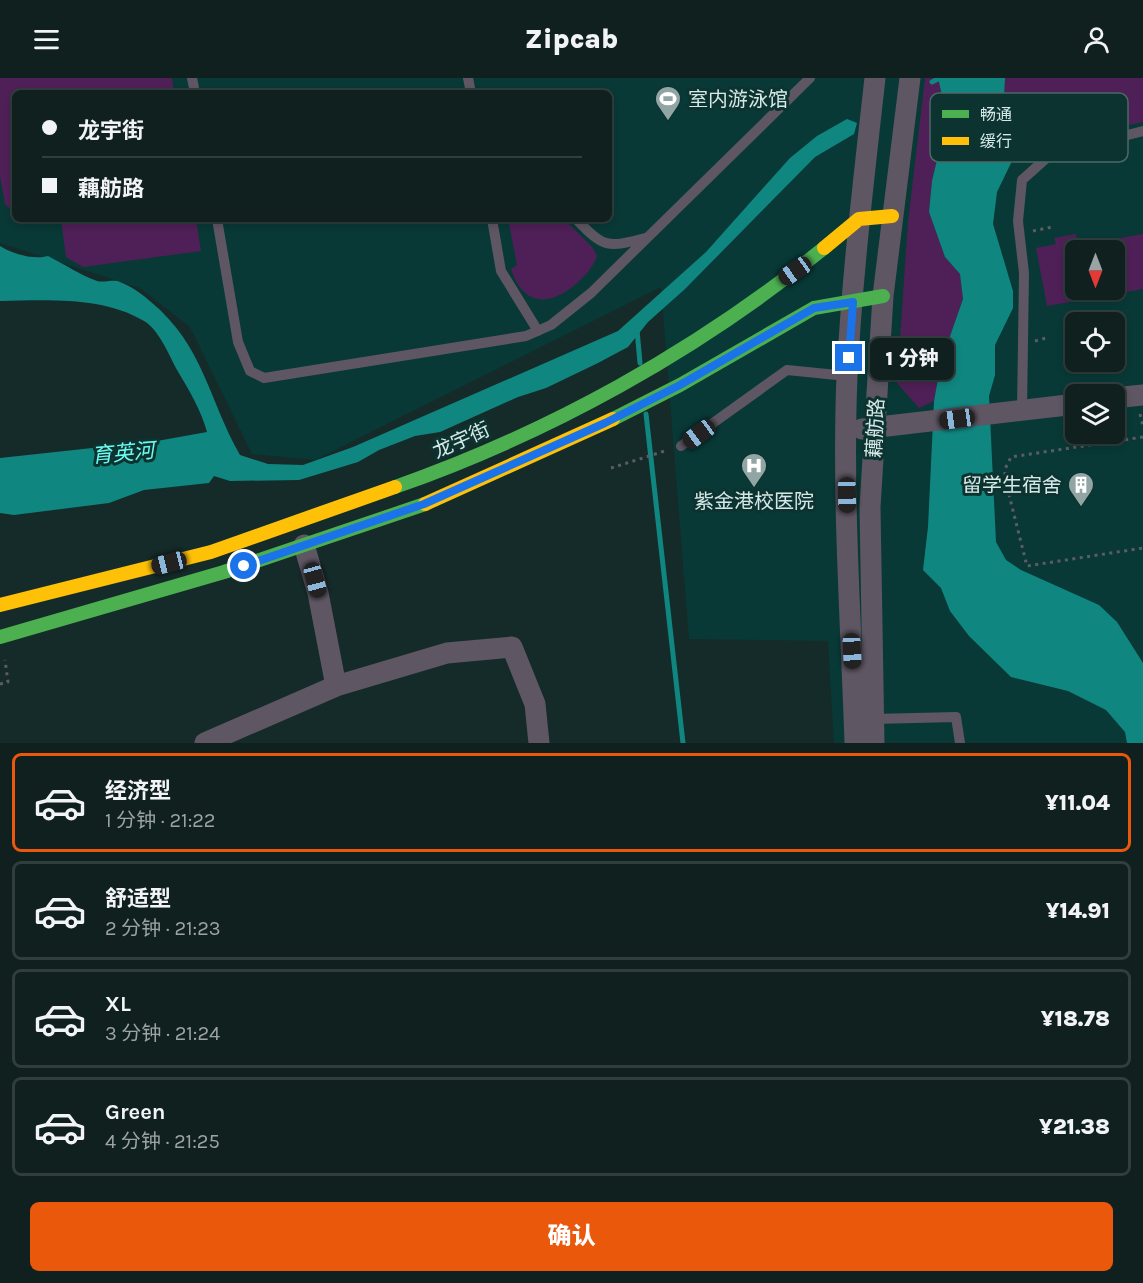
<!DOCTYPE html>
<html lang="zh">
<meta charset="utf-8">
<style>
:root{--surface:#10201f;--page:#192828;--text:#f1f3f6;--muted:#9ca3a4;--line:#303e3d;--accent:#ea580c}
body{margin:0;font-family:Karla,"Noto Sans SC",sans-serif;background:var(--page);color:var(--text);height:100vh;display:flex;flex-direction:column;font-size:22px;white-space:nowrap}
*{box-sizing:border-box;margin:0}
p{font-size:20px;color:var(--muted)}
.icon{flex:none;width:33px;height:33px;fill:none;stroke:currentColor;stroke-width:2;stroke-linecap:round;stroke-linejoin:round}
.map{position:relative;height:665px;overflow:hidden}
.panel{display:flex;flex-direction:column;background:var(--surface);flex:1}
.panel>*{flex:none}
.hud{position:absolute;left:12px;top:12px;width:600px;height:132px;border-radius:9px;box-shadow:0 3px 9px #0003,0 0 0 2px var(--line);display:grid;align-content:center;height:132px;padding:0 30px;background:var(--surface)}
.needle{width:39px;rotate:180deg}
.controls{position:absolute;left:1065px;top:162px;display:grid;gap:12px}
.controls a{display:grid;place-items:center;width:60px;height:60px;border-radius:9px;background:var(--surface);box-shadow:0 3px 9px #0003,0 0 0 2px var(--line);font-size:30px}
.end{position:absolute;width:27px;height:27px;margin:-14px;border:8px solid #1a73e8;background:#fff;box-shadow:0 0 0 3px #fff}
.from{border-radius:50%}
.bubble{position:absolute;height:42px;border-radius:9px;background:var(--surface);box-shadow:0 3px 9px #0003,0 0 0 2px var(--line);font-size:20px;font-weight:800;line-height:42px;text-align:center}
.car{position:absolute;width:18px;height:36px;margin:-18px -9px;border-radius:8px;box-shadow:0 0 4px 2px #0007;background:linear-gradient(#222 24%,#8ab4d8 0 40%,#222 0 76%,#8ab4d8 0 86%,#222 0)}
.hud b{display:flex;align-items:center;gap:21px;height:57px;font-size:22px}
.hud b+b{border-top:2px solid var(--line)}
.hud i{width:15px;height:15px;background:var(--text)}
ul{padding:10px 0 0;list-style:none}
li{display:flex;align-items:center;gap:18px;height:99px;margin:0 12px 9px;padding:0 18px;border:3px solid var(--line);border-radius:9px}
li div{flex:1}
li b{display:block;font-size:22px}
li em{font-style:normal;font-weight:800}
li.on{border-color:var(--accent)}
li>.icon{width:54px;height:54px;stroke-width:1.5}
.primary-button{display:flex;gap:12px;margin-top:auto;padding:12px 30px}
.primary-button a{flex:1;height:69px;border-radius:9px;background:var(--accent);color:#fff;font-size:24px;font-weight:800;line-height:69px;text-align:center}
header{display:flex;justify-content:space-between;align-items:center;height:78px;padding:0 30px;background:var(--surface);font-size:27px;font-weight:800}
.map>svg:first-child{display:block}
.built{fill:#083936;fill-rule:evenodd}
.green{fill:#4f2057;fill-rule:evenodd}
.water{fill:#108680}
.lines{fill:none;stroke-linecap:round;stroke-linejoin:round}
.stream{stroke:#108680;stroke-width:5}
.path{stroke:#5d5c64;stroke-width:3;stroke-dasharray:3 4.5;stroke-linecap:butt}
.lane{stroke:#5e5663;stroke-width:10}
.street{stroke:#5e5663;stroke-width:21}
.fast{stroke:#4caf50;stroke-width:14}
.slow{stroke:#ffc107;stroke-width:14}
.route{stroke:#1a73e8;stroke-width:8}
.labels{text-anchor:middle;stroke-width:6;stroke-linejoin:round;paint-order:stroke}
.poi-label{font-size:20px;fill:#d4e8e6;stroke:#0d3330;text-anchor:start}
.street-label{font-size:20px;fill:#d4e8e6;stroke:#0d3330}
.water-label{font-size:21px;font-style:italic;fill:#6dfbf1;stroke:#0d3330}
.key{fill:#0d3330;stroke:#496967;stroke-width:1.5}
.key-label{font-size:16px;fill:#d4e8e6}
</style>
<header><svg class="icon" aria-label="menu" viewBox="0 0 24 24"><path d="M4 6h16M4 12h16M4 18h16"/></svg>Zipcab<svg class="icon" aria-label="person" viewBox="0 0 24 24"><circle cx="12" cy="8" r="4"/><path d="M4 21q1-7 8-7t8 7"/></svg></header>
<div class="map">
<svg width="1143" height="665" viewBox="0 0 1143 665">
<rect width="100%" height="100%" fill="#152b29"/>
<path class="built" d="M0,0H1143V665H834L828,563L689,561L661,209L315,382L252,376L190,249L140,210L0,165ZM15,15H609V141H15ZM1076,172H1114V212H1076ZM1076,244H1114V284H1076ZM1076,316H1114V356H1076Z"/>
<path class="green" d="M0,0H172L174,15H15V135L5,126L0,98Z
M925,0H938L947,39L932,103L929,134L945,179L960,196L963,221L941,284L934,323L919,330L897,305L908,144Z
M1005,0H1143V44L1057,63L1012,83L1002,64L1010,40L1004,20Z
M61,141H196L201,173L83,189L66,179Z
M508,141H564L593,170L597,178C591,197 560,225 538,221C523,218 515,204 511,191L517,187Z
M1076,156L1078,168L1143,156V211L1047,228L1036,170L1056,166L1054,160ZM1076,172H1114V212H1076Z"/>
<path class="water" d="M938,0H1005L1004,20L1010,40L1002,64L1012,83L997,114L993,146L1013,213V230L995,267V297L989,318L996,464L1006,482L1021,492L1099,527L1117,544L1143,585V665H1127L1125,654L1106,632L1068,613L1011,599L969,558L950,533L941,510L923,492L928,449L934,323L941,284L963,221L960,196L945,179L929,134L932,103L947,39Z
M847,41L857,45L854,56L815,79L685,211L648,244L628,269L598,285L546,310L518,319L440,354L415,358L379,372L358,384L299,402L230,403L214,398L209,405L144,412L109,425L14,437L0,435V380L157,363L207,354C201,332 189,312 177,292C169,277 159,252 144,243C103,218 46,222 0,223V168C13,176 33,182 48,178C64,186 80,197 97,203C104,205 113,201 120,204C131,208 142,216 151,224C204,268 208,321 240,377L268,386L303,387L353,369L618,253L706,174L790,80L817,58Z"/>
<g class="lines">
<path class="stream" d="M932,4L940,0
M637,252L640,285
M646,336L683,665"/>
<path class="path" d="M1033,153L1052,149
M1035,263L1046,260
M1085,309L1100,307
M1140,336L1143,348
M1143,359L1011,379L1005,391V401L1027,488L1143,470
M611,390L668,372
M0,606L8,604L5,582"/>
<path class="lane" d="M192,0L195,15
M468,0L471,15
M217,141L238,264L250,293L264,300L526,258L551,247L591,215L810,0
M492,141L501,193L538,253
M576,141C604,170 607,170 645,160
M1022,332L1024,195L1018,143L1022,102L1051,76L1143,53
M681,368L787,292L847,298
M873,641L956,639L960,665"/>
<path class="street" d="M1114,320L1143,317
M862,351L1076,326
M304,467L318,515L336,608
M205,665L336,608L447,575L512,569L535,626L539,665
M855,665C851,543 842,420 847,298C852,198 864,99 875,0
M874,665L870,429L883,218L910,0"/>
<path class="fast" d="M613,341L680,307L814,230L883,218
M395,409C549,355 697,273 824,170
M0,559L224,494L425,426"/>
<path class="slow" d="M824,170L859,141L892,138
M425,426L613,341
M0,527L211,474L395,409"/>
</g>
<g class="lines">
<path class="route" d="M244,488L424,426L605,345L680,307L814,230L853,224L849,280"/>
</g>
<defs>
<symbol id="stadium-pin" viewBox="-11 -11 22 30"><path d="M0 17L-7.5 6A9.5 9.5 0 1 1 7.5 6Z" fill="#91a6a4" stroke="#0d3330"/><path d="M0-5a6.5 5 0 1 0 0 10a6.5 5 0 1 0 0-10ZM-3.5-1.8h7v3.6h-7Z" fill="#fff"/></symbol>
<symbol id="hospital-pin" viewBox="-11 -11 22 30"><path d="M0 17L-7.5 6A9.5 9.5 0 1 1 7.5 6Z" fill="#91a6a4" stroke="#0d3330"/><path d="M-5-5h3v3.5h4V-5h3V5h-3V1.5h-4V5h-3Z" fill="#fff"/></symbol>
<symbol id="building-pin" viewBox="-11 -11 22 30"><path d="M0 17L-7.5 6A9.5 9.5 0 1 1 7.5 6Z" fill="#91a6a4" stroke="#0d3330"/><path d="M-4-6H4V6H1V3H-1V6H-4ZM-2.5-4.3h1.7v1.8h-1.7ZM.8-4.3h1.7v1.8H.8ZM-2.5-1h1.7V.8h-1.7ZM.8-1h1.7V.8H.8Z" fill="#fff"/></symbol>
</defs>
<g fill-rule="evenodd">
<use href="#stadium-pin" x="653" y="6" width="30" height="40"/>
<use href="#hospital-pin" x="739" y="373" width="30" height="40"/>
<use href="#building-pin" x="1066" y="392" width="30" height="40"/>
</g>
<g class="labels">
<g class="poi-label">
<text x="688" y="28">室内游泳馆</text>
<text x="1062" y="414" text-anchor="end">留学生宿舍</text>
<text x="754" y="430" text-anchor="middle">紫金港校医院</text>
</g>
<g class="street-label">
<text transform="translate(875 350) rotate(-87)" y="7">藕舫路</text>
<text transform="translate(461 362) rotate(-24)" y="7">龙宇街</text>
</g>
<g class="water-label">
<text transform="translate(123 375) rotate(-5)" y="7">育英河</text>
</g>
</g>
<rect x="930" y="15" width="198" height="69" rx="9" class="key"/>
<rect x="942" y="32" width="27" height="8" fill="#4caf50"/>
<rect x="942" y="59" width="27" height="8" fill="#ffc107"/>
<g class="key-label">
<text x="980" y="42">畅通</text>
<text x="980" y="69">缓行</text>
</g>
</svg>
<div class="controls">
<a><svg class="needle" viewBox="-14 -14 28 28"><path d="M0-13l5 13h-10z" fill="#e53935"/><path d="M0 13l5-13h-10z" fill="#9ca3a4"/></svg></a>
<a><svg class="icon" aria-label="locate" viewBox="0 0 24 24"><circle cx="12" cy="12" r="6"/><path d="M12 2v4M12 18v4M2 12h4M18 12h4"/></svg></a>
<a><svg class="icon" aria-label="layers" viewBox="0 0 24 24"><path d="M12 4l9 5-9 5-9-5zM3 14l9 5 9-5"/></svg></a>
</div>
<i class="end from" style="left:244px;top:488px"></i>
<i class="end" style="left:849px;top:280px"></i>
<div class="bubble" style="left:870px;top:260px;width:84px">1 分钟</div>
<i class="car" style="left:795px;top:193px;rotate:235deg"></i>
<i class="car" style="left:957px;top:341px;rotate:262deg"></i>
<i class="car" style="left:699px;top:356px;rotate:234deg"></i>
<i class="car" style="left:847px;top:417px;rotate:179deg"></i>
<i class="car" style="left:169px;top:485px;rotate:256deg"></i>
<i class="car" style="left:315px;top:502px;rotate:165deg"></i>
<i class="car" style="left:852px;top:573px;rotate:177deg"></i>
<div class="hud">
<b><i class="from"></i>龙宇街</b>
<b><i></i>藕舫路</b>
</div>
</div>
<section class="panel">
<ul>
<li class="on"><svg class="icon" aria-label="car" viewBox="0 0 24 24"><path d="M5 17H2v-5l4-1 3-4h7l3 4 3 1v5h-3M9 17h6M6 11h13"/><circle cx="7" cy="17" r="2"/><circle cx="17" cy="17" r="2"/></svg><div><b>经济型</b><p>1 分钟 · 21:22</p></div><em>¥11.04</em></li>
<li><svg class="icon" aria-label="car" viewBox="0 0 24 24"><path d="M5 17H2v-5l4-1 3-4h7l3 4 3 1v5h-3M9 17h6M6 11h13"/><circle cx="7" cy="17" r="2"/><circle cx="17" cy="17" r="2"/></svg><div><b>舒适型</b><p>2 分钟 · 21:23</p></div><em>¥14.91</em></li>
<li><svg class="icon" aria-label="car" viewBox="0 0 24 24"><path d="M5 17H2v-5l4-1 3-4h7l3 4 3 1v5h-3M9 17h6M6 11h13"/><circle cx="7" cy="17" r="2"/><circle cx="17" cy="17" r="2"/></svg><div><b>XL</b><p>3 分钟 · 21:24</p></div><em>¥18.78</em></li>
<li><svg class="icon" aria-label="car" viewBox="0 0 24 24"><path d="M5 17H2v-5l4-1 3-4h7l3 4 3 1v5h-3M9 17h6M6 11h13"/><circle cx="7" cy="17" r="2"/><circle cx="17" cy="17" r="2"/></svg><div><b>Green</b><p>4 分钟 · 21:25</p></div><em>¥21.38</em></li>
</ul>
<div class="primary-button"><a>确认</a></div>
</section>
